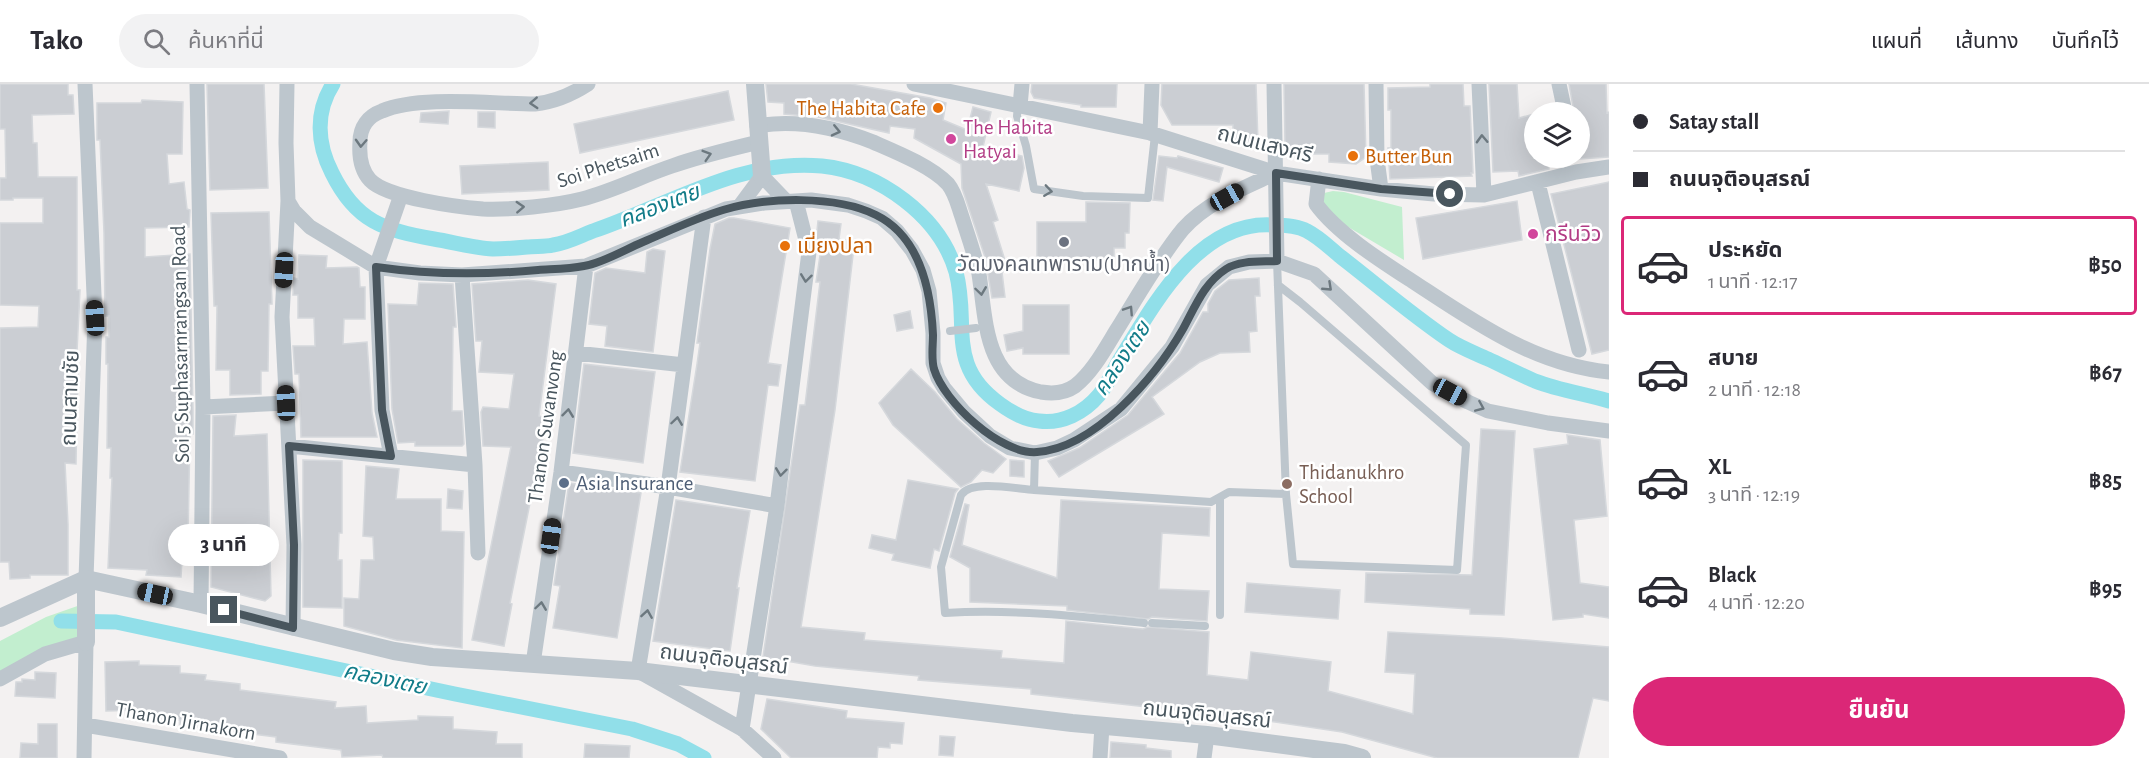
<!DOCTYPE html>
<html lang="th">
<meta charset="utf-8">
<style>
:root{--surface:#fff;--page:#f2f2f3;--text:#2b2b33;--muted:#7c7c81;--line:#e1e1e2;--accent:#db2777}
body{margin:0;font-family:"Alegreya Sans","Noto Sans Thai",sans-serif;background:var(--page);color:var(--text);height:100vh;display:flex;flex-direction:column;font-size:22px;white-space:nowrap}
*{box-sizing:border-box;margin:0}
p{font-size:20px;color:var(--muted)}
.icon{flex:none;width:33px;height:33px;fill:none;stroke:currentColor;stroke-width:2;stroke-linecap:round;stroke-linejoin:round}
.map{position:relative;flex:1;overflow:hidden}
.details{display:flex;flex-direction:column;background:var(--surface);width:540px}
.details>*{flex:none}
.banner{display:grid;align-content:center;height:132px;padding:0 24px;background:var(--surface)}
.tools{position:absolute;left:1524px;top:18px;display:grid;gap:12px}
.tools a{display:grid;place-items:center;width:66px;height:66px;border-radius:50%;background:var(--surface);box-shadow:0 6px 24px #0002;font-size:30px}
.end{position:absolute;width:27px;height:27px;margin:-14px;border:8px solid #49565e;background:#fff;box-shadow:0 0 0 3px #fff}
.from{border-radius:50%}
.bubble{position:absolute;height:42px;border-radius:21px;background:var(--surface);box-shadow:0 6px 24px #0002;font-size:20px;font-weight:700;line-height:42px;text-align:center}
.car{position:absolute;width:18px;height:36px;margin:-18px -9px;border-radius:8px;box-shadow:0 0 4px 2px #0007;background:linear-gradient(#222 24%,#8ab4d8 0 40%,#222 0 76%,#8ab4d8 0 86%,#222 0)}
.banner b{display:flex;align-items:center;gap:21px;height:57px;font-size:22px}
.banner b+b{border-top:2px solid var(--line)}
.banner i{width:15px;height:15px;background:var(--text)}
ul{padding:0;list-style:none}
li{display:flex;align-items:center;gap:18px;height:99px;margin:0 12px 9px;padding:0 12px;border:3px solid transparent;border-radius:6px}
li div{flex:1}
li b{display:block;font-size:22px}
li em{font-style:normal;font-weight:700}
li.on{border-color:var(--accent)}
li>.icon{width:54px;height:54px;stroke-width:1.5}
.action{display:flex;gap:12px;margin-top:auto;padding:12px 24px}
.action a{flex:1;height:69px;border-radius:36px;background:var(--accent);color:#fff;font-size:24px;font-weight:700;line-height:69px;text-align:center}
header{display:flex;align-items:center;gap:36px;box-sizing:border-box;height:84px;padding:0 30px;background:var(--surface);border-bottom:2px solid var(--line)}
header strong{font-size:28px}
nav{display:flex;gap:33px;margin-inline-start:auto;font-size:21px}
.search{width:420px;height:54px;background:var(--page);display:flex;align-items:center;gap:15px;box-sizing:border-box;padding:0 21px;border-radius:33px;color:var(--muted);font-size:22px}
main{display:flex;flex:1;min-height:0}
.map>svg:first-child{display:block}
.green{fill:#c2eecf}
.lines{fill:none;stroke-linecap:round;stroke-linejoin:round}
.canal{stroke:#91dfe9;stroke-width:15}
.building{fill:#cbced3;stroke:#d5d8dc;stroke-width:1.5}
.service{stroke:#bdc6cd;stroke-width:8}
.minor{stroke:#bdc6cd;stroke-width:15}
.tertiary{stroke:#bdc6cd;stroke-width:18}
.oneway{stroke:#6c787f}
.route{stroke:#49565e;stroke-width:8}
.food-dot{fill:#e8710a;stroke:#fff;stroke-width:2}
.hotel-dot{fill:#d1479c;stroke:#fff;stroke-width:2}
.worship-dot{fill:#6b7280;stroke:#fff;stroke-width:2}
.service-dot{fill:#5c6f8a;stroke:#fff;stroke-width:2}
.education-dot{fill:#8d6e63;stroke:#fff;stroke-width:2}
.labels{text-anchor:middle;stroke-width:5;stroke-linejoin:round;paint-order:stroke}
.food-label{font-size:21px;fill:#c56008;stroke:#fff;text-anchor:start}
.hotel-label{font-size:21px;fill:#b23c85;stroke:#fff;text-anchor:start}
.street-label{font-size:21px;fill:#49565e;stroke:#fff}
.worship-label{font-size:21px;fill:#5b616d;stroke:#fff}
.education-label{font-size:21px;fill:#785e54;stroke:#fff;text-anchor:start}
.service-label{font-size:21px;fill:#4e5e75;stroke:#fff;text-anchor:start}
.water-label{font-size:22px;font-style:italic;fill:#127c89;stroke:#fff}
</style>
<header>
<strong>Tako</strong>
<div class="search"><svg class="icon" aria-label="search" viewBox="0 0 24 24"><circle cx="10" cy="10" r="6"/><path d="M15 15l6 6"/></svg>ค้นหาที่นี่</div>
<nav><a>แผนที่</a><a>เส้นทาง</a><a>บันทึกไว้</a></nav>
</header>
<main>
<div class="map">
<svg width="1609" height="674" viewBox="0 0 1609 674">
<rect width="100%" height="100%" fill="#f3f1f1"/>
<path class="green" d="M1333,107L1344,108L1402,123L1404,176L1333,134L1321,121L1324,109Z
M86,519L85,564L42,577L0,601V557L46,533Z"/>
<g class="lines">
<path class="canal" d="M333,0C315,28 317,60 332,89C356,138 384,146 434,155C453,158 474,164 493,165C504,165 516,164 527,163C536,162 545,163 553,161C567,159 580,152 593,147C667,122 741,74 822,82C879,88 940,132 956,188C970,240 945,281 1000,320C1011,328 1024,336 1039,337C1062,340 1084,329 1099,311C1108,301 1113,286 1121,274C1154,220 1199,136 1273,141C1284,141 1298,142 1307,147C1319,153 1330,164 1341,173C1376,200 1412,231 1449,256C1461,264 1475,269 1488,275C1503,282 1519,290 1535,297C1558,306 1585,310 1609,317
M61,537L116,538L455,610L632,645L678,660L704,674"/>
</g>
<path class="building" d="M0,0H68V11H73L74,30L32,31L33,59H37L38,93H77V206H80L76,288H78L77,328L76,380L65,379L68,440V491H30V494L10,495L9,478H0V244L38,243L39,222L0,221V139H43V114H13V116H0V94H6L5,45H0Z
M207,0H264L268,104L210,106Z
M766,0H851L930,14L946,19L943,36L967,46L973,23L991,28L983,63L1022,72L1024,84L1019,107L986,100L998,136L993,138L1008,186L1002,188L1005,213L992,214L985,173L962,104L961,80L914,54L915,45L890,42L889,49L818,33L784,30V19L768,18Z
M1032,0H1117L1116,23H1081V21L1034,14L1031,8Z
M1162,0H1256L1258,58H1233V41H1172L1161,21Z
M1284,0H1364L1366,73L1356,80L1329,78V70H1295L1285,59Z
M1430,0H1463L1464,22H1470L1473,89H1471L1472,92L1390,95L1388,64H1391V26H1388V4L1430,3Z
M1489,0H1517L1519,34L1534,30V74H1547L1549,85L1519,92L1518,87L1493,88Z
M1569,0H1606L1607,29L1609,28V73L1580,75V28H1574Z
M728,7L734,36L580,69L574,40Z
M142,16L183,18L182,70H167L169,100L184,98L187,125L190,126L189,143L145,144V173L190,170L193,327V350H190L188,453H192V476H182L181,493L146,491L147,486L108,484L112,394H110L111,364H107L108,280H106V253H109V232H105L104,149L100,56H97V19H141Z
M449,27L448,40L420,38L421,29Z
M478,28H495V44L478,43Z
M1159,72L1177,74L1178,72L1223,84L1219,98L1167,83L1163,117L1153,116Z
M548,78L549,106L462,110L460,82Z
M1609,98V266L1592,270L1551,110Z
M1517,117L1522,156L1423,175L1416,134Z
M1086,118L1130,119L1129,149H1125V164H1114V176L1037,175V138H1086Z
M269,128L272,220H269L268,287H261V310L230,311V286H216L217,222H214L211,129Z
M729,134H734L790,144L768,279L781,281L778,302L768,301L755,397L680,388L697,280L700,259H697L710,165L715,140Z
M818,137L841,140L839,155L853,157L852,170L853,171L835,326L801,543L865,549L864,556L1002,567L1001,574L1064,579L1066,537L1143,545L1148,543L1209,548L1207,591L1248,596L1251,568L1331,578L1328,607L1413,630L1415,590L1385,588L1388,548L1502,554L1609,563V617L1593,614L1578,674H1437L1342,648L1255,635L1031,610V605L918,596L919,592L815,582L763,573L800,321H805L820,198H816L821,165H818L816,156Z
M653,165L665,167L653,268L605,262L607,242L589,240L595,189L606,184L645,189L647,168Z
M299,171L327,172L326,184L357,183L359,184L360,203H365V235H344L343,260L367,258L372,329L377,353H301L299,290H295L293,262H315L314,234H298V211H293L294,194L298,195Z
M1259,194L1260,212H1255L1257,247L1249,248L1250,268L1220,269L1200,278L1152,313L1164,330L1059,393L1048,377L1079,364L1128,331L1180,269L1203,228H1208V220L1215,207L1229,196Z
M528,196L556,200L539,332L547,334L510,519L512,520L504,562L472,556L511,363L483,362L481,328L483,323L509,325L514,290L479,288L482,257H476L472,200Z
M419,199L453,200L456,243H453L452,327H462L464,360L462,362H415V358L398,359L392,325L388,220L417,221Z
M1023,221H1069V270H1023V264L1007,267L1004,251L1023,247Z
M910,227L913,244L897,247L894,231Z
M584,280L655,288L643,379L573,369Z
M911,285L935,308L957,335L984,359L1006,375L993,389L982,386L971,398L961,403L893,341L879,319Z
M236,331L234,352L267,350L271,512L265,517L211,503L213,332Z
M1481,345L1515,347L1504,531L1470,530V525L1365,518L1366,489L1472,491Z
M1567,351L1600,356L1607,432L1574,436L1580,499L1609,503V534L1583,530V533L1553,536L1534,365L1568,360Z
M303,376L342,377V449H339L338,476H342V524L303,523Z
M1010,376L1024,377V393L1010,392Z
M366,382L399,385L396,415H441V447L464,448L462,564L396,556L344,542V514L359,515L361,476H374L373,453L363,452Z
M908,396L958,405L955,409L939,467L934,465L930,484L892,476L894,470L869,464L872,451L896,456Z
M569,399L641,409L617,554L553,544L560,502L554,501Z
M448,405L463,407L462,425L447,424Z
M676,416L750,427L737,504H739L730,567L653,557Z
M1061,416L1210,424L1209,452L1162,449L1159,505L1209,507L1207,537L1152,533L1148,535L1067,526V522L970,518V484L950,473L965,420L969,421L962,461L1057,494Z
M1247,499L1340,506L1338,535L1245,528Z
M139,577V581L180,582V589L206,591L205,596L240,600V606L336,618L335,624L366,622L367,639L418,636V632L453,633V645L497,648L496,660H522V674H383L382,671L342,673L341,666L276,658V653L180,641V636L142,635V626L106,627L105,578Z
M35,588L56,589L55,614L15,612L16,598H22V595L35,596Z
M767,615L847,627L846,634L904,639L902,660L890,659V664L878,663L877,674H791L761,645Z
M38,640H57V674H20L21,659L38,660Z
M940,652L955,653L953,672L939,671Z
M1111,658L1146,661V664L1171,667V674H1110Z
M585,660L630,662L629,674H584Z"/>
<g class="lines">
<path class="service" d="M1018,21L1017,32L1026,62L1034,105L1083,112L1148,114L1155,51
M1277,177L1286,410L1293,480L1457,486L1466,361L1300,218L1278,201
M950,247L976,244
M1035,369L1034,406L1211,418L1220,413
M1034,406C1016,405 972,395 961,411L941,483L945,529C1012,525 1077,532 1144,539
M1220,531V413L1229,408L1286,410
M1152,539L1205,542"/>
<path class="minor" d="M85,0L95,234L86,495
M197,0L203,323L201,520
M287,0L286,59L288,117L282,233L294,461L293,544
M588,0C571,11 555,18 535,20C493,20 419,11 382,27C368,32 360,43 360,58C359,71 361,86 370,96C387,114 458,123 483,125C512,126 554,122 582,115C613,107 642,92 672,82C700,72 730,65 759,58
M914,0L1150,49L1276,89L1381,105L1434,110L1484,111L1576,88L1609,83
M1274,0L1277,177
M1376,0L1377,75L1381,105
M1479,0L1484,111
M1559,0L1565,28
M1020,22L1022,0
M757,42C796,35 837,44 873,58C896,68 931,82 948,100C956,110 958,122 962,133C968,152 975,171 979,190C986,235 984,297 1041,308C1053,310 1065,309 1075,302C1092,289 1105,265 1116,247C1136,215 1159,174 1183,145C1207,118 1244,104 1276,89
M1150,49L1152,0
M1319,95L1316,120C1337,149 1381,177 1412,197C1473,237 1534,281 1609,288
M1538,99L1579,266
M288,117L294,127L310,143L376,183L420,189L462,191L586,182L726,125L764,119L811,116L848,121L866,127L882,134L897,147L912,166L923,186L929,207L933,249V279L938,294L944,304L964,328L990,352L1010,364L1035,369L1057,364L1074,356L1121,325L1172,263L1207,201L1229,183L1249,178L1277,177L1314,190L1432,299L1468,318L1488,327L1548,339L1609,347
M739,123L762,92L786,117
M704,133L668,403L638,587L742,645L774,674
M462,191L475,381L478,469
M576,269L684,281
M203,323L286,319
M289,362L475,381
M391,372L382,326L376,183L401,111
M561,388L668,403L777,422
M533,580L561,388L586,182
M0,595L45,570L86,558L84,674
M85,641L280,674
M742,645L777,422L809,168L796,117
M1100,674L1102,642
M1204,674L1207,651"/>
<path class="tertiary" d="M755,0L762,92
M86,495L201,520L394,567L432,573L638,587L1072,639L1207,651L1344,669L1362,674
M0,534L86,495
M86,558V495"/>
</g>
<defs><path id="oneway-chevron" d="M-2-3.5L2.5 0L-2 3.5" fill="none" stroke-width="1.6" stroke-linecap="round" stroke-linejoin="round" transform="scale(1.5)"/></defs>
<g class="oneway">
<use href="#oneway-chevron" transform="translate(534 19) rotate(177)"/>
<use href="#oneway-chevron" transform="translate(836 47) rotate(13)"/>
<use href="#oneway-chevron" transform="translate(1482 55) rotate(-92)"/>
<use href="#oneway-chevron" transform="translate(361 59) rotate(93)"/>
<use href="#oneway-chevron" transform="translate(707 71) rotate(-17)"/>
<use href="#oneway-chevron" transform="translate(1048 107) rotate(8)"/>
<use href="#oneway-chevron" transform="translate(520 123) rotate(-3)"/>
<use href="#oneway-chevron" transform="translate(806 194) rotate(97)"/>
<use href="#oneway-chevron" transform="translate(1328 203) rotate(43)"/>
<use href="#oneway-chevron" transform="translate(981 207) rotate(82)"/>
<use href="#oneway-chevron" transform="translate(1129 226) rotate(-57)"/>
<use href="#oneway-chevron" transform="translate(1480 323) rotate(23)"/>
<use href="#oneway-chevron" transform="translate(568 329) rotate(-83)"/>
<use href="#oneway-chevron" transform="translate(677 337) rotate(-82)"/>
<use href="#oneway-chevron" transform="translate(781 388) rotate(97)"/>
<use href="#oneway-chevron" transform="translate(541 522) rotate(-82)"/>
<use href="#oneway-chevron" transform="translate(647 530) rotate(-81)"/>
</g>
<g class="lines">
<path class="route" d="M224,526L293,544L294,461L289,362L391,372L382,326L376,183C431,191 483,191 538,186C553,185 569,185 584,182C603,179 624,166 643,158C669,147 696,134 723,126C766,113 836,111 876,131C921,153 931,207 933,251C933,262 931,274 934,285C944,318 1001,371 1037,368C1095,364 1156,292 1183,245C1195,223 1204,199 1226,185C1240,176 1261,178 1277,177L1276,89L1381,105L1450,110"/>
</g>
<g class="food-dot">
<circle cx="938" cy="24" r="6"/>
<circle cx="1353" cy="72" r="6"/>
<circle cx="785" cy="162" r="6"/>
</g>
<g class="hotel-dot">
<circle cx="951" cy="55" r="6"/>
<circle cx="1533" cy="150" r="6"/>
</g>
<circle class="worship-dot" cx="1064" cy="158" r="6"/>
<circle class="service-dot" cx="564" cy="399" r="6"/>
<circle class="education-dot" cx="1287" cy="400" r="6"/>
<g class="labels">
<g class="food-label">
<text x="926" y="31" text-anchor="end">The Habita Cafe</text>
<text x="1365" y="79">Butter Bun</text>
<text x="797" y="169">เมี่ยงปลา</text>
</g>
<g class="hotel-label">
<text x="963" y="50">The Habita<tspan x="963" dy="24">Hatyai</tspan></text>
<text x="1545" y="157">กรีนวิว</text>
</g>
<g class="street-label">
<text transform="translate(1265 60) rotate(14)" y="7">ถนนเเสงศรี</text>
<text transform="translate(608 81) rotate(-18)" y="7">Soi Phetsaim</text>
<text transform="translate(180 260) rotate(-91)" y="7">Soi 5 Suphasarnrangsan Road</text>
<text transform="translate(70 314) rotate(-88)" y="7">ถนนสามชัย</text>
<text transform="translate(545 343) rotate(-82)" y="7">Thanon Suvanvong</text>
<text transform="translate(724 575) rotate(7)" y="7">ถนนจุติอนุสรณ์</text>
<text transform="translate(1207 630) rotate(6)" y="7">ถนนจุติอนุสรณ์</text>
<text transform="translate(186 637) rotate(10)" y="7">Thanon Jirnakorn</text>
</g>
<g class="worship-label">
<text x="1064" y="187">วัดมงคลเทพาราม(ปากน้ำ)</text>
</g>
<g class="education-label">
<text x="1299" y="395">Thidanukhro<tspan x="1299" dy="24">School</tspan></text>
</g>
<g class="service-label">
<text x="576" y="406">Asia Insurance</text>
</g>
<g class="water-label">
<text transform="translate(659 121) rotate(-21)" y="8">คลองเตย</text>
<text transform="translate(1121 274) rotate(-56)" y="8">คลองเตย</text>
<text transform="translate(385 594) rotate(12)" y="8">คลองเตย</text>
</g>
</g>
</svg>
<div class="tools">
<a><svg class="icon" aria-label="layers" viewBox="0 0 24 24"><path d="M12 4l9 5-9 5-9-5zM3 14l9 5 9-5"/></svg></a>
</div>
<i class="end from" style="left:1450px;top:110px"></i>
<i class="end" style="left:224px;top:526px"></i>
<div class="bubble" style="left:168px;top:440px;width:111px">3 นาที</div>
<i class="car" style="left:1227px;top:113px;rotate:61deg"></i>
<i class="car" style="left:284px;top:186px;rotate:183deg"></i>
<i class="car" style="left:95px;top:234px;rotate:357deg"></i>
<i class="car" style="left:1450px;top:308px;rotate:118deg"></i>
<i class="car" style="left:286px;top:319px;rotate:358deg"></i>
<i class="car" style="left:551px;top:452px;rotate:8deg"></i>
<i class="car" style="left:155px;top:510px;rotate:282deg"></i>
</div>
<section class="details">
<div class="banner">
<b><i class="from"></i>Satay stall</b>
<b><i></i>ถนนจุติอนุสรณ์</b>
</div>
<ul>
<li class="on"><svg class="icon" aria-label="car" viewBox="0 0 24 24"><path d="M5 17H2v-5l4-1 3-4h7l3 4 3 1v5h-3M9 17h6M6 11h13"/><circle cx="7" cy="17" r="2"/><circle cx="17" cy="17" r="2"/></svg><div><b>ประหยัด</b><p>1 นาที · 12:17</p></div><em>฿50</em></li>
<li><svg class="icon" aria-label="car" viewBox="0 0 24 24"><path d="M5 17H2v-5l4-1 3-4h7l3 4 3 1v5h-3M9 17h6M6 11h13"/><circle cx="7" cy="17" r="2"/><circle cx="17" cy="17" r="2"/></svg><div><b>สบาย</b><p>2 นาที · 12:18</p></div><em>฿67</em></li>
<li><svg class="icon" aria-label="car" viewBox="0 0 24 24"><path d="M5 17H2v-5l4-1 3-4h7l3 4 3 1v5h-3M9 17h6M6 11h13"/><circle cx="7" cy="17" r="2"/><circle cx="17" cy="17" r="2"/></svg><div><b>XL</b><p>3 นาที · 12:19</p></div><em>฿85</em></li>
<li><svg class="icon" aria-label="car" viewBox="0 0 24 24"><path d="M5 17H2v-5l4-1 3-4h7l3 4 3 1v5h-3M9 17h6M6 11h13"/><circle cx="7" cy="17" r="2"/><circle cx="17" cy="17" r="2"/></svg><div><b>Black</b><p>4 นาที · 12:20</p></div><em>฿95</em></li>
</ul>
<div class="action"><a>ยืนยัน</a></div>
</section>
</main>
